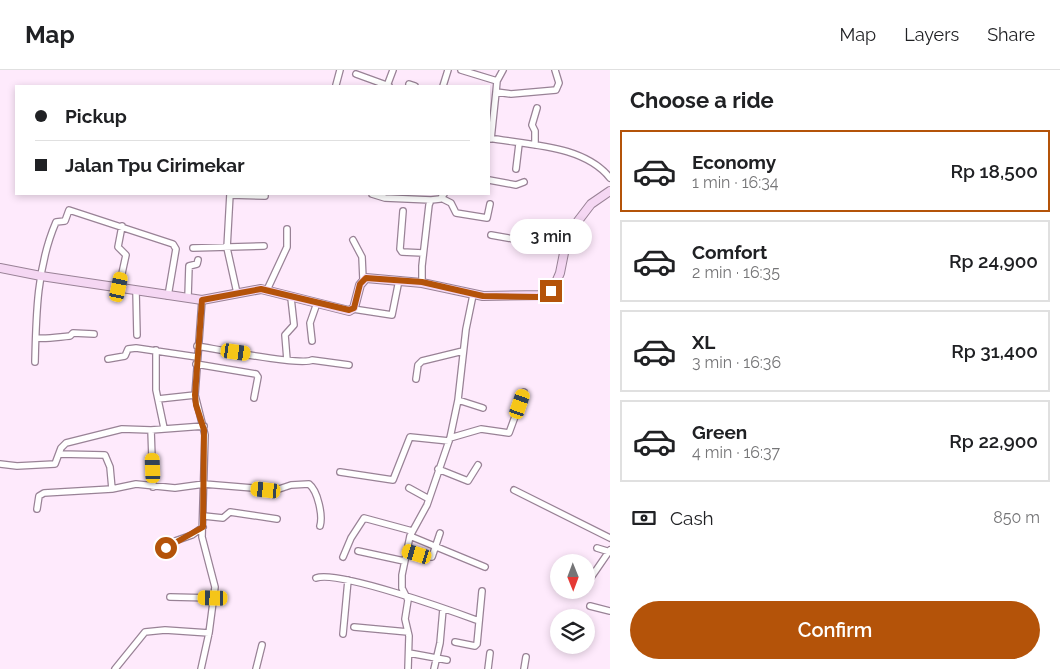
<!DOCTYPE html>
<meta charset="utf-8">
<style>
:root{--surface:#fff;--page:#f6f6f6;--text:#202124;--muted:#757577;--line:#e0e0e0;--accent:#b45309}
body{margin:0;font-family:Raleway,sans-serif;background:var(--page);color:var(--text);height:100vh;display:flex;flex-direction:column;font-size:19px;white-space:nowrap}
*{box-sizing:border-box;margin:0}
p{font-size:16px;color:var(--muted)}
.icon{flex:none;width:28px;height:28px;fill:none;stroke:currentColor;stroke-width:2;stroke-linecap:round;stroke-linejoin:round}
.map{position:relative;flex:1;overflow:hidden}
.sheet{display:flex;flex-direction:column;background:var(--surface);width:450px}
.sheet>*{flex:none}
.banner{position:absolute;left:15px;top:15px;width:475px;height:110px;border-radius:0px;box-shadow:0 2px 8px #0003;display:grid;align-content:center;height:110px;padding:0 20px;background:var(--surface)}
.needle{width:32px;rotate:179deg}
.tools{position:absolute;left:550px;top:484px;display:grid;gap:10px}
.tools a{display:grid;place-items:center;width:45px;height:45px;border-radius:50%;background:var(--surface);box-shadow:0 2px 8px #0003;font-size:25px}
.end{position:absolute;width:22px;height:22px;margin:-11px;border:6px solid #b45309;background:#fff;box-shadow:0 0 0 2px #fff}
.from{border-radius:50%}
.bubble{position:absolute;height:35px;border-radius:18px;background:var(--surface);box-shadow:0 2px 8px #0003;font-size:16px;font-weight:600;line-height:35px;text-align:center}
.car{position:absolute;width:15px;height:30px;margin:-15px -8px;border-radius:6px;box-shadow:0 0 4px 1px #0007;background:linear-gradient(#f5c518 24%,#345 0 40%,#f5c518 0 76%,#345 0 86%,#f5c518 0)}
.banner b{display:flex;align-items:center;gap:18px;height:48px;font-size:19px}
.banner b+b{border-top:1px solid var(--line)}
.banner i{width:12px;height:12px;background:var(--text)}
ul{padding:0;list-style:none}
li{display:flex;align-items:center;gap:15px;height:82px;margin:0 10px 8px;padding:0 10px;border:2px solid var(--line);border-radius:0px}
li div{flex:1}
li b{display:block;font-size:19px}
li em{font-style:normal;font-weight:600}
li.current{border-color:var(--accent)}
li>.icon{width:45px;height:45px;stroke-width:1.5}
h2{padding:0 20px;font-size:22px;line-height:60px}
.pay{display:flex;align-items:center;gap:12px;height:55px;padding:0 20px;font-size:19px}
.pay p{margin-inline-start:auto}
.button{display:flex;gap:10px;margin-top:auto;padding:10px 20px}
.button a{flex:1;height:58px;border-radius:30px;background:var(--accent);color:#fff;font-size:20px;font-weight:600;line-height:58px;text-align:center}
header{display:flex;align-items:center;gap:30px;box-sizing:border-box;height:70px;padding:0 25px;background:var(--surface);border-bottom:1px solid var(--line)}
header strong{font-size:24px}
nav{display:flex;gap:28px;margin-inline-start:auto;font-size:18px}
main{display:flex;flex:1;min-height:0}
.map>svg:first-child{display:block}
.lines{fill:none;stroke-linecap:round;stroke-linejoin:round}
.street-casing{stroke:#998296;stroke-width:8}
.secondary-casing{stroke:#998296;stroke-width:10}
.street{stroke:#fff;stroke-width:5.5}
.secondary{stroke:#f5d7f3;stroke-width:8}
.route{stroke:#b45309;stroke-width:6}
</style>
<header>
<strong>Map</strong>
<nav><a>Map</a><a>Layers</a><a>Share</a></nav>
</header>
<main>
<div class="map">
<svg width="610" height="599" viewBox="0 0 610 599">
<rect width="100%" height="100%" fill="#feeafc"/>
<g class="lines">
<defs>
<path id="street" d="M461,0L497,11L496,22L511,24L556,20L559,13L555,0
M356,4L389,16
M497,11L503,0
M409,14L415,16
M336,15L340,0
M387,16L393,0
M443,16L448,0
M489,68C528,75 584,75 610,108
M491,69L496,22
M535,75V61L532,55L537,38
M516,99L519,74
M489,110L516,115L524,112
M230,124L227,178L237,223
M372,124L385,128L431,130
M230,125L265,126
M441,128L451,133L456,143L487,148L490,134
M403,141L400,179L402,182L423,183
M491,165L565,178
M353,170L362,187L363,209
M193,178L264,176
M422,213V196L429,135L431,130L440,129L444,124
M119,217L126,185L118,177L122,156
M267,220L287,177V159
M136,221L137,265
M188,227L189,196L197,194L198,190
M353,239L392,245L399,210
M36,268C48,269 58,267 70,266L73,263L94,264
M312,271L310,253L317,233
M197,276C216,279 301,296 312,290L349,295
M156,280V320L164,358
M108,289L125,286L128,279L136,278L197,287
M287,290L285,265L294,255L291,228
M35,292C36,245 37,196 56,152L65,151L69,140L173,174L176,179L168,226
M196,294L256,304L258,307L254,328
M416,309L418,295L422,291L463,281
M158,329L195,325
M458,330L483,338
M151,360L153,417
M450,368L481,359L509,363L524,322
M59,384L105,385L110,397L112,419
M0,394L17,396L55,394L61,378L66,373L122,359L151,360L204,356
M438,399L468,411L478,395
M340,402L393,410L410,367L449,371
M409,418L429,429
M514,420L610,468
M37,439L39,426L44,423L112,419L136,414L175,418L204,414L276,420L291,415L309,414C318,421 323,446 320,456
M204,446L223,448L230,442L277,449
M410,466L485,497
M166,478L172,472L192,465L203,457
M597,478L610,482
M358,481L404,491
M406,481L432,487L440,463
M343,487L351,468L364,448L412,461
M316,508C338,500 452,541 479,551
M590,509L610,480
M170,527L213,528
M590,536L610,541
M354,557L408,562
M343,564L348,510
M455,572L475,576L477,574L482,521
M409,583L447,590
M115,599L145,562L165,560L209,563
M201,599L209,563L215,517L202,467L205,365L195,325L202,230
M256,599L262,575
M408,599L409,566L405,549L408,530L402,518V505L410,466L427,435L450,368L458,330L466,259L473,225
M434,599L440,573L443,539
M488,599L490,583
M524,599L526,587"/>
<path id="secondary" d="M0,198L41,206L202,230L261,219L349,241L354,238L360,215L366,208L422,213L483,226L545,225L554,217L560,203L565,178L578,151L591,134L610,121"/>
</defs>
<use href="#street" class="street-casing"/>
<use href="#secondary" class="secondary-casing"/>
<use href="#street" class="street"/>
<use href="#secondary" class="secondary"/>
</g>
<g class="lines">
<path class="route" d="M166,478L203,457L204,360L196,335L195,325L202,230L261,219L349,240L354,238L360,214L366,208L422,212L483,226L538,227L551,221"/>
</g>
</svg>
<div class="tools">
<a><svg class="needle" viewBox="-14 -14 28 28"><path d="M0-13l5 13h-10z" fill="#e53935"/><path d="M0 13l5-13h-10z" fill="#757577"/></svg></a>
<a><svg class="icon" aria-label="layers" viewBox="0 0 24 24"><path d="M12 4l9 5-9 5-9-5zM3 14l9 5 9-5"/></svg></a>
</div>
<i class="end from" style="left:166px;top:478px"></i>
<i class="end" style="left:551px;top:221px"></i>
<div class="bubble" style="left:510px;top:149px;width:82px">3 min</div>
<i class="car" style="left:119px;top:217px;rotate:12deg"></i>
<i class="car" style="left:236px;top:282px;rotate:98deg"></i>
<i class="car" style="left:520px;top:334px;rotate:19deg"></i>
<i class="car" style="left:153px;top:398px;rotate:358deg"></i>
<i class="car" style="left:266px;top:420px;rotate:276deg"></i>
<i class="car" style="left:417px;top:484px;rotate:287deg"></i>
<i class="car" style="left:213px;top:528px;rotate:271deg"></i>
<div class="banner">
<b><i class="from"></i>Pickup</b>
<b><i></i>Jalan Tpu Cirimekar</b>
</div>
</div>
<section class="sheet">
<h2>Choose a ride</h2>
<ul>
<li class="current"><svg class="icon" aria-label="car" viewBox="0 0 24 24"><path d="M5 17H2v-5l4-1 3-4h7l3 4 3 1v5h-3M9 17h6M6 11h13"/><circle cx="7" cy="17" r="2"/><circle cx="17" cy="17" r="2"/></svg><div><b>Economy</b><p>1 min · 16:34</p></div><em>Rp 18,500</em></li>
<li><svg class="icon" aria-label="car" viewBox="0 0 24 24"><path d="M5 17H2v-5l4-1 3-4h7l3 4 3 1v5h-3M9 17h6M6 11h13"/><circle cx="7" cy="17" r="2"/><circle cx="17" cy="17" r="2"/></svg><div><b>Comfort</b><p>2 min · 16:35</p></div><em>Rp 24,900</em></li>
<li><svg class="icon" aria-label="car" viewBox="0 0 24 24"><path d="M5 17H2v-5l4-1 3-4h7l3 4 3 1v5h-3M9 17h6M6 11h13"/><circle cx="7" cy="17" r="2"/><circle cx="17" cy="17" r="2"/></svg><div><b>XL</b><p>3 min · 16:36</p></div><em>Rp 31,400</em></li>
<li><svg class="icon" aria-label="car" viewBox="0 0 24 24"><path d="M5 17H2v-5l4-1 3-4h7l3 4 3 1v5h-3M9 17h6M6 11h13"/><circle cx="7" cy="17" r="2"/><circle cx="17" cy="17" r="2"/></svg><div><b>Green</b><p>4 min · 16:37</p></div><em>Rp 22,900</em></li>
</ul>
<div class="pay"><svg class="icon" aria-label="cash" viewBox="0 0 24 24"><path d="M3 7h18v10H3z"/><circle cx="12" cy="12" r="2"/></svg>Cash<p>850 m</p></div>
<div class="button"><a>Confirm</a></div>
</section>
</main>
